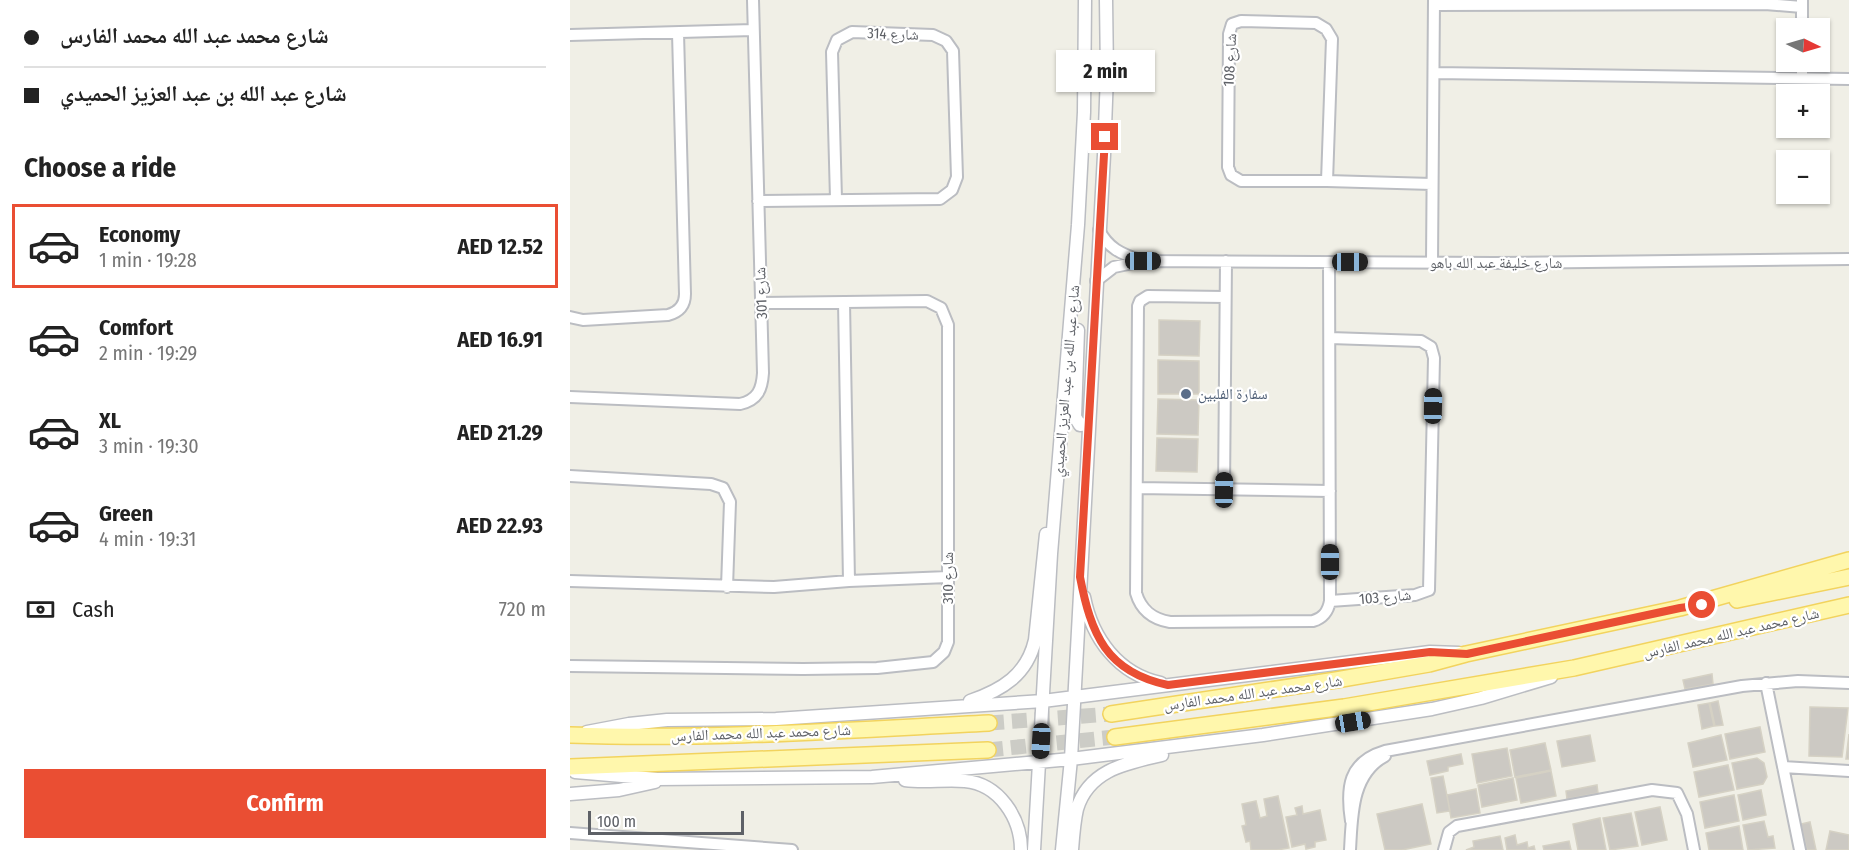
<!DOCTYPE html>
<meta charset="utf-8">
<style>
:root{--surface:#fff;--page:#f2f2f2;--text:#222;--muted:#767676;--line:#e0e0e0;--accent:#ea4e33}
body{margin:0;font-family:"Fira Sans Condensed","Noto Naskh Arabic",sans-serif;background:var(--page);color:var(--text);height:100vh;display:flex;flex-direction:column;font-size:22px;white-space:nowrap}
*{box-sizing:border-box;margin:0}
p{font-size:20px;color:var(--muted)}
.icon{flex:none;width:33px;height:33px;fill:none;stroke:currentColor;stroke-width:2;stroke-linecap:round;stroke-linejoin:round}
.map{position:relative;flex:1;overflow:hidden}
.details{display:flex;flex-direction:column;background:var(--surface);width:570px}
.details>*{flex:none}
.top-card{display:grid;align-content:center;height:132px;padding:0 24px;background:var(--surface)}
.needle{width:39px;rotate:95deg}
.controls{position:absolute;left:1206px;top:18px;display:grid;gap:12px}
.controls a{display:grid;place-items:center;width:54px;height:54px;border-radius:0px;background:var(--surface);box-shadow:0 2px 4px #0004;font-size:30px}
.scale{position:absolute;left:18px;bottom:15px;width:156px;box-sizing:border-box;padding-left:6px;border:3px solid #5e6167;border-top:0;font-size:16px;line-height:21px;white-space:nowrap;color:#5e6167;-webkit-text-stroke:4px #fff;paint-order:stroke}
.end{position:absolute;width:27px;height:27px;margin:-14px;border:8px solid #ea4e33;background:#fff;box-shadow:0 0 0 3px #fff}
.from{border-radius:50%}
.bubble{position:absolute;height:42px;border-radius:0px;background:var(--surface);box-shadow:0 2px 4px #0004;font-size:20px;font-weight:700;line-height:42px;text-align:center}
.car{position:absolute;width:18px;height:36px;margin:-18px -9px;border-radius:8px;box-shadow:0 0 4px 2px #0007;background:linear-gradient(#222 24%,#8ab4d8 0 40%,#222 0 76%,#8ab4d8 0 86%,#222 0)}
.top-card b{display:flex;align-items:center;gap:21px;height:57px;font-size:22px}
.top-card b+b{border-top:2px solid var(--line)}
.top-card i{width:15px;height:15px;background:var(--text)}
ul{padding:0;list-style:none}
li{display:flex;align-items:center;gap:18px;height:84px;margin:0 12px 9px;padding:0 12px;border:3px solid transparent;border-radius:0px}
li div{flex:1}
li b{display:block;font-size:22px}
li em{font-style:normal;font-weight:700}
li.on{border-color:var(--accent)}
li>.icon{width:54px;height:54px;stroke-width:1.5}
h2{padding:0 24px;font-size:27px;line-height:72px}
.pay{display:flex;align-items:center;gap:15px;height:66px;padding:0 24px;font-size:22px}
.pay p{margin-inline-start:auto}
.action{display:flex;gap:12px;margin-top:auto;padding:12px 24px}
.action a{flex:1;height:69px;border-radius:0px;background:var(--accent);color:#fff;font-size:24px;font-weight:700;line-height:69px;text-align:center}
main{display:flex;flex:1;min-height:0}
.map>svg:first-child{display:block}
.building{fill:#ccc9c3;stroke:#d5d1c4;stroke-width:1.5}
.lines{fill:none;stroke-linecap:round;stroke-linejoin:round}
.primary-tunnel{stroke:#ccccc6;stroke-width:15;stroke-dasharray:15 8;stroke-linecap:butt}
.minor-casing{stroke:#bbbdc2;stroke-width:14}
.tertiary-casing{stroke:#bbbdc2;stroke-width:15}
.primary-casing{stroke:#f2d35e;stroke-width:18}
.minor{stroke:#fff;stroke-width:10}
.tertiary{stroke:#fff;stroke-width:12}
.primary{stroke:#fff7ac;stroke-width:15}
.route{stroke:#ea4e33;stroke-width:8}
.service-dot{fill:#5c6f8a;stroke:#fff;stroke-width:2}
.labels{text-anchor:middle;stroke-width:4.5;stroke-linejoin:round;paint-order:stroke}
.street-label{font-size:15px;fill:#5e6167;stroke:#fff}
.service-label{font-size:15px;fill:#4e5e75;stroke:#fff;text-anchor:start}
</style>
<main>
<section class="details">
<div class="top-card">
<b><i class="from"></i>شارع محمد عبد الله محمد الفارس</b>
<b><i></i>شارع عبد الله بن عبد العزيز الحميدي</b>
</div>
<h2>Choose a ride</h2>
<ul>
<li class="on"><svg class="icon" aria-label="car" viewBox="0 0 24 24"><path d="M5 17H2v-5l4-1 3-4h7l3 4 3 1v5h-3M9 17h6M6 11h13"/><circle cx="7" cy="17" r="2"/><circle cx="17" cy="17" r="2"/></svg><div><b>Economy</b><p>1 min · 19:28</p></div><em>AED 12.52</em></li>
<li><svg class="icon" aria-label="car" viewBox="0 0 24 24"><path d="M5 17H2v-5l4-1 3-4h7l3 4 3 1v5h-3M9 17h6M6 11h13"/><circle cx="7" cy="17" r="2"/><circle cx="17" cy="17" r="2"/></svg><div><b>Comfort</b><p>2 min · 19:29</p></div><em>AED 16.91</em></li>
<li><svg class="icon" aria-label="car" viewBox="0 0 24 24"><path d="M5 17H2v-5l4-1 3-4h7l3 4 3 1v5h-3M9 17h6M6 11h13"/><circle cx="7" cy="17" r="2"/><circle cx="17" cy="17" r="2"/></svg><div><b>XL</b><p>3 min · 19:30</p></div><em>AED 21.29</em></li>
<li><svg class="icon" aria-label="car" viewBox="0 0 24 24"><path d="M5 17H2v-5l4-1 3-4h7l3 4 3 1v5h-3M9 17h6M6 11h13"/><circle cx="7" cy="17" r="2"/><circle cx="17" cy="17" r="2"/></svg><div><b>Green</b><p>4 min · 19:31</p></div><em>AED 22.93</em></li>
</ul>
<div class="pay"><svg class="icon" aria-label="cash" viewBox="0 0 24 24"><path d="M3 7h18v10H3z"/><circle cx="12" cy="12" r="2"/></svg>Cash<p>720 m</p></div>
<div class="action"><a>Confirm</a></div>
</section>
<div class="map">
<svg width="1279" height="850" viewBox="0 0 1279 850">
<rect width="100%" height="100%" fill="#f0efe6"/>
<path class="building" d="M589,320L630,321L629,356L589,355Z
M588,360L629,361V394H588Z
M588,399L629,400L628,435L587,434Z
M587,438L628,439L627,472L586,471Z
M1142,674L1143,684L1115,689L1113,680Z
M1148,701L1153,725L1145,726L1140,703Z
M1139,703L1144,726L1132,729L1128,705Z
M1240,707L1278,708L1272,757L1239,756Z
M1190,727L1195,752L1160,759L1155,734Z
M1279,734V759H1276Z
M1020,735L1025,761L992,767L987,741Z
M1151,735L1157,760L1123,767L1118,743Z
M975,743L981,770L945,777L940,750Z
M937,748L942,776L907,783L902,754Z
M891,754L893,764L878,767V771L860,775L857,761Z
M1187,758L1194,763L1197,777L1193,784L1167,789L1162,763Z
M1158,765L1164,790L1129,797L1124,772Z
M981,771L986,796L951,803L946,778Z
M873,776L880,811L867,813L861,778Z
M943,778L947,800L912,807L908,785Z
M1027,785L1028,793L997,799L996,791Z
M906,789L910,813L881,818L877,795Z
M1191,790L1196,815L1173,820L1168,795Z
M1164,795L1169,821L1135,828L1130,802Z
M708,796L719,848L707,850H681L680,841L676,842L672,826L676,825L672,804L686,801L690,818L697,816L694,799Z
M852,804L861,844L832,850H815L807,814Z
M732,806L733,814L750,810L756,840L745,842V847L736,849L735,844L722,847L716,817L727,815L725,808Z
M1090,807L1097,840L1072,845L1065,812Z
M1061,813L1068,846L1040,850L1033,818Z
M1030,818L1036,850H1008L1003,824Z
M1194,821L1198,837L1203,836L1205,848L1178,850L1173,825Z
M1240,822L1246,850H1237L1231,824Z
M1169,826L1173,850H1139L1136,833Z
M1260,831L1279,835V850H1256Z
M945,835L947,845L957,842L958,848L964,846L965,850H937L935,838Z
M930,836L933,850H896L904,847L903,841Z
M999,841L1001,850H974L973,846Z"/>
<g class="lines">
<path class="primary-tunnel" d="M419,723L541,714
M418,750L545,737"/>
<defs>
<path id="minor" d="M864,5L1195,4L1232,7
M1232,28V0
M0,35L183,30
M864,73L1279,79
M1232,77V62
M757,181H671L661,175L658,167L659,34L662,24L671,21L746,23L756,29L762,39L757,181L862,184
M188,201L370,199L382,190L387,177L383,51L376,41L363,35L282,32L267,40L262,52L266,199
M529,230C538,248 551,254 570,260
M862,263L864,0
M526,281L544,267L573,261L924,263L1279,259
M655,297L578,296L570,301L568,306L566,593C571,610 582,619 600,622L743,621C753,618 758,612 760,601L759,262
M274,302L279,581
M0,317L13,320L98,315C109,312 115,305 115,294L108,33
M0,397L170,404C188,400 192,389 193,373L183,0
M0,476L141,484L153,488L160,502L157,587
M567,488L760,491
M654,490L656,261
M0,581L204,587L279,581L378,577
M760,601L845,595L859,590L864,358L861,347L851,341L760,338
M0,666L233,669L307,668L363,662L374,652L378,642V325L371,308L357,301L191,303
M1196,683L1230,850
M1213,767L1279,771
M781,821C776,788 778,762 815,751L1172,686L1228,681L1279,683
M0,833L222,850
M780,850C782,817 781,774 815,756
M874,850L879,832L887,826L1082,790L1107,793L1117,814L1124,850"/>
<path id="tertiary" d="M508,330L505,417L510,425L518,424
M514,597C522,638 548,674 591,683
M400,701C432,690 457,675 465,640L476,534
M17,732L59,724L97,720L206,719L473,701L860,652L889,653
M5,772L87,779L302,777L501,759L693,735L862,709L911,698L981,677
M335,780C355,783 375,779 395,781C429,784 451,818 451,850
M0,794L49,790L85,782
M464,850L481,554L508,225L514,112L515,0
M492,850L501,759L534,155L537,74L536,0
M502,850C503,836 504,822 507,809C519,769 558,763 592,755"/>
<path id="primary" d="M1167,600L1279,577
M541,714L766,680L859,664L896,654L1110,608L1279,560
M0,735C140,740 279,730 419,723
M545,737L774,707L1004,668L1279,605
M0,767L418,750"/>
</defs>
<use href="#minor" class="minor-casing"/>
<use href="#tertiary" class="tertiary-casing"/>
<use href="#primary" class="primary-casing"/>
<use href="#minor" class="minor"/>
<use href="#tertiary" class="tertiary"/>
<use href="#primary" class="primary"/>
</g>
<g class="lines">
<path class="route" d="M535,137L510,577C521,634 536,672 598,685L860,652L897,654L1110,608L1132,605"/>
</g>
<circle class="service-dot" cx="616" cy="394" r="6"/>
<g class="labels">
<g class="street-label">
<text transform="translate(323 34) rotate(2)" y="5">شارع 314</text>
<text transform="translate(660 60) rotate(-87)" y="5">شارع 108</text>
<text x="926" y="268">شارع خليفة عبد الله باهو</text>
<text transform="translate(191 293) rotate(-92)" y="5">شارع 301</text>
<text transform="translate(496 381) rotate(-85)" y="5">شارع عبد الله بن عبد العزيز الحميدي</text>
<text transform="translate(378 578) rotate(-90)" y="5">شارع 310</text>
<text transform="translate(815 597) rotate(-5)" y="5">شارع 103</text>
<text transform="translate(1161 633) rotate(-13)" y="5">شارع محمد عبد الله محمد الفارس</text>
<text transform="translate(683 693) rotate(-8)" y="5">شارع محمد عبد الله محمد الفارس</text>
<text transform="translate(191 733) rotate(-2)" y="5">شارع محمد عبد الله محمد الفارس</text>
</g>
<g class="service-label">
<text x="628" y="399">سفارة الفلبين</text>
</g>
</g>
</svg>
<div class="controls">
<a><svg class="needle" viewBox="-14 -14 28 28"><path d="M0-13l5 13h-10z" fill="#e53935"/><path d="M0 13l5-13h-10z" fill="#767676"/></svg></a>
<a>+</a>
<a>−</a>
</div>
<div class="scale">100 m</div>
<i class="end from" style="left:1132px;top:605px"></i>
<i class="end" style="left:535px;top:137px"></i>
<div class="bubble" style="left:486px;top:50px;width:99px">2 min</div>
<i class="car" style="left:573px;top:261px;rotate:90deg"></i>
<i class="car" style="left:780px;top:262px;rotate:90deg"></i>
<i class="car" style="left:863px;top:406px;rotate:1deg"></i>
<i class="car" style="left:654px;top:490px;rotate:1deg"></i>
<i class="car" style="left:760px;top:562px;rotate:0deg"></i>
<i class="car" style="left:783px;top:722px;rotate:81deg"></i>
<i class="car" style="left:471px;top:741px;rotate:183deg"></i>
</div>
</main>
